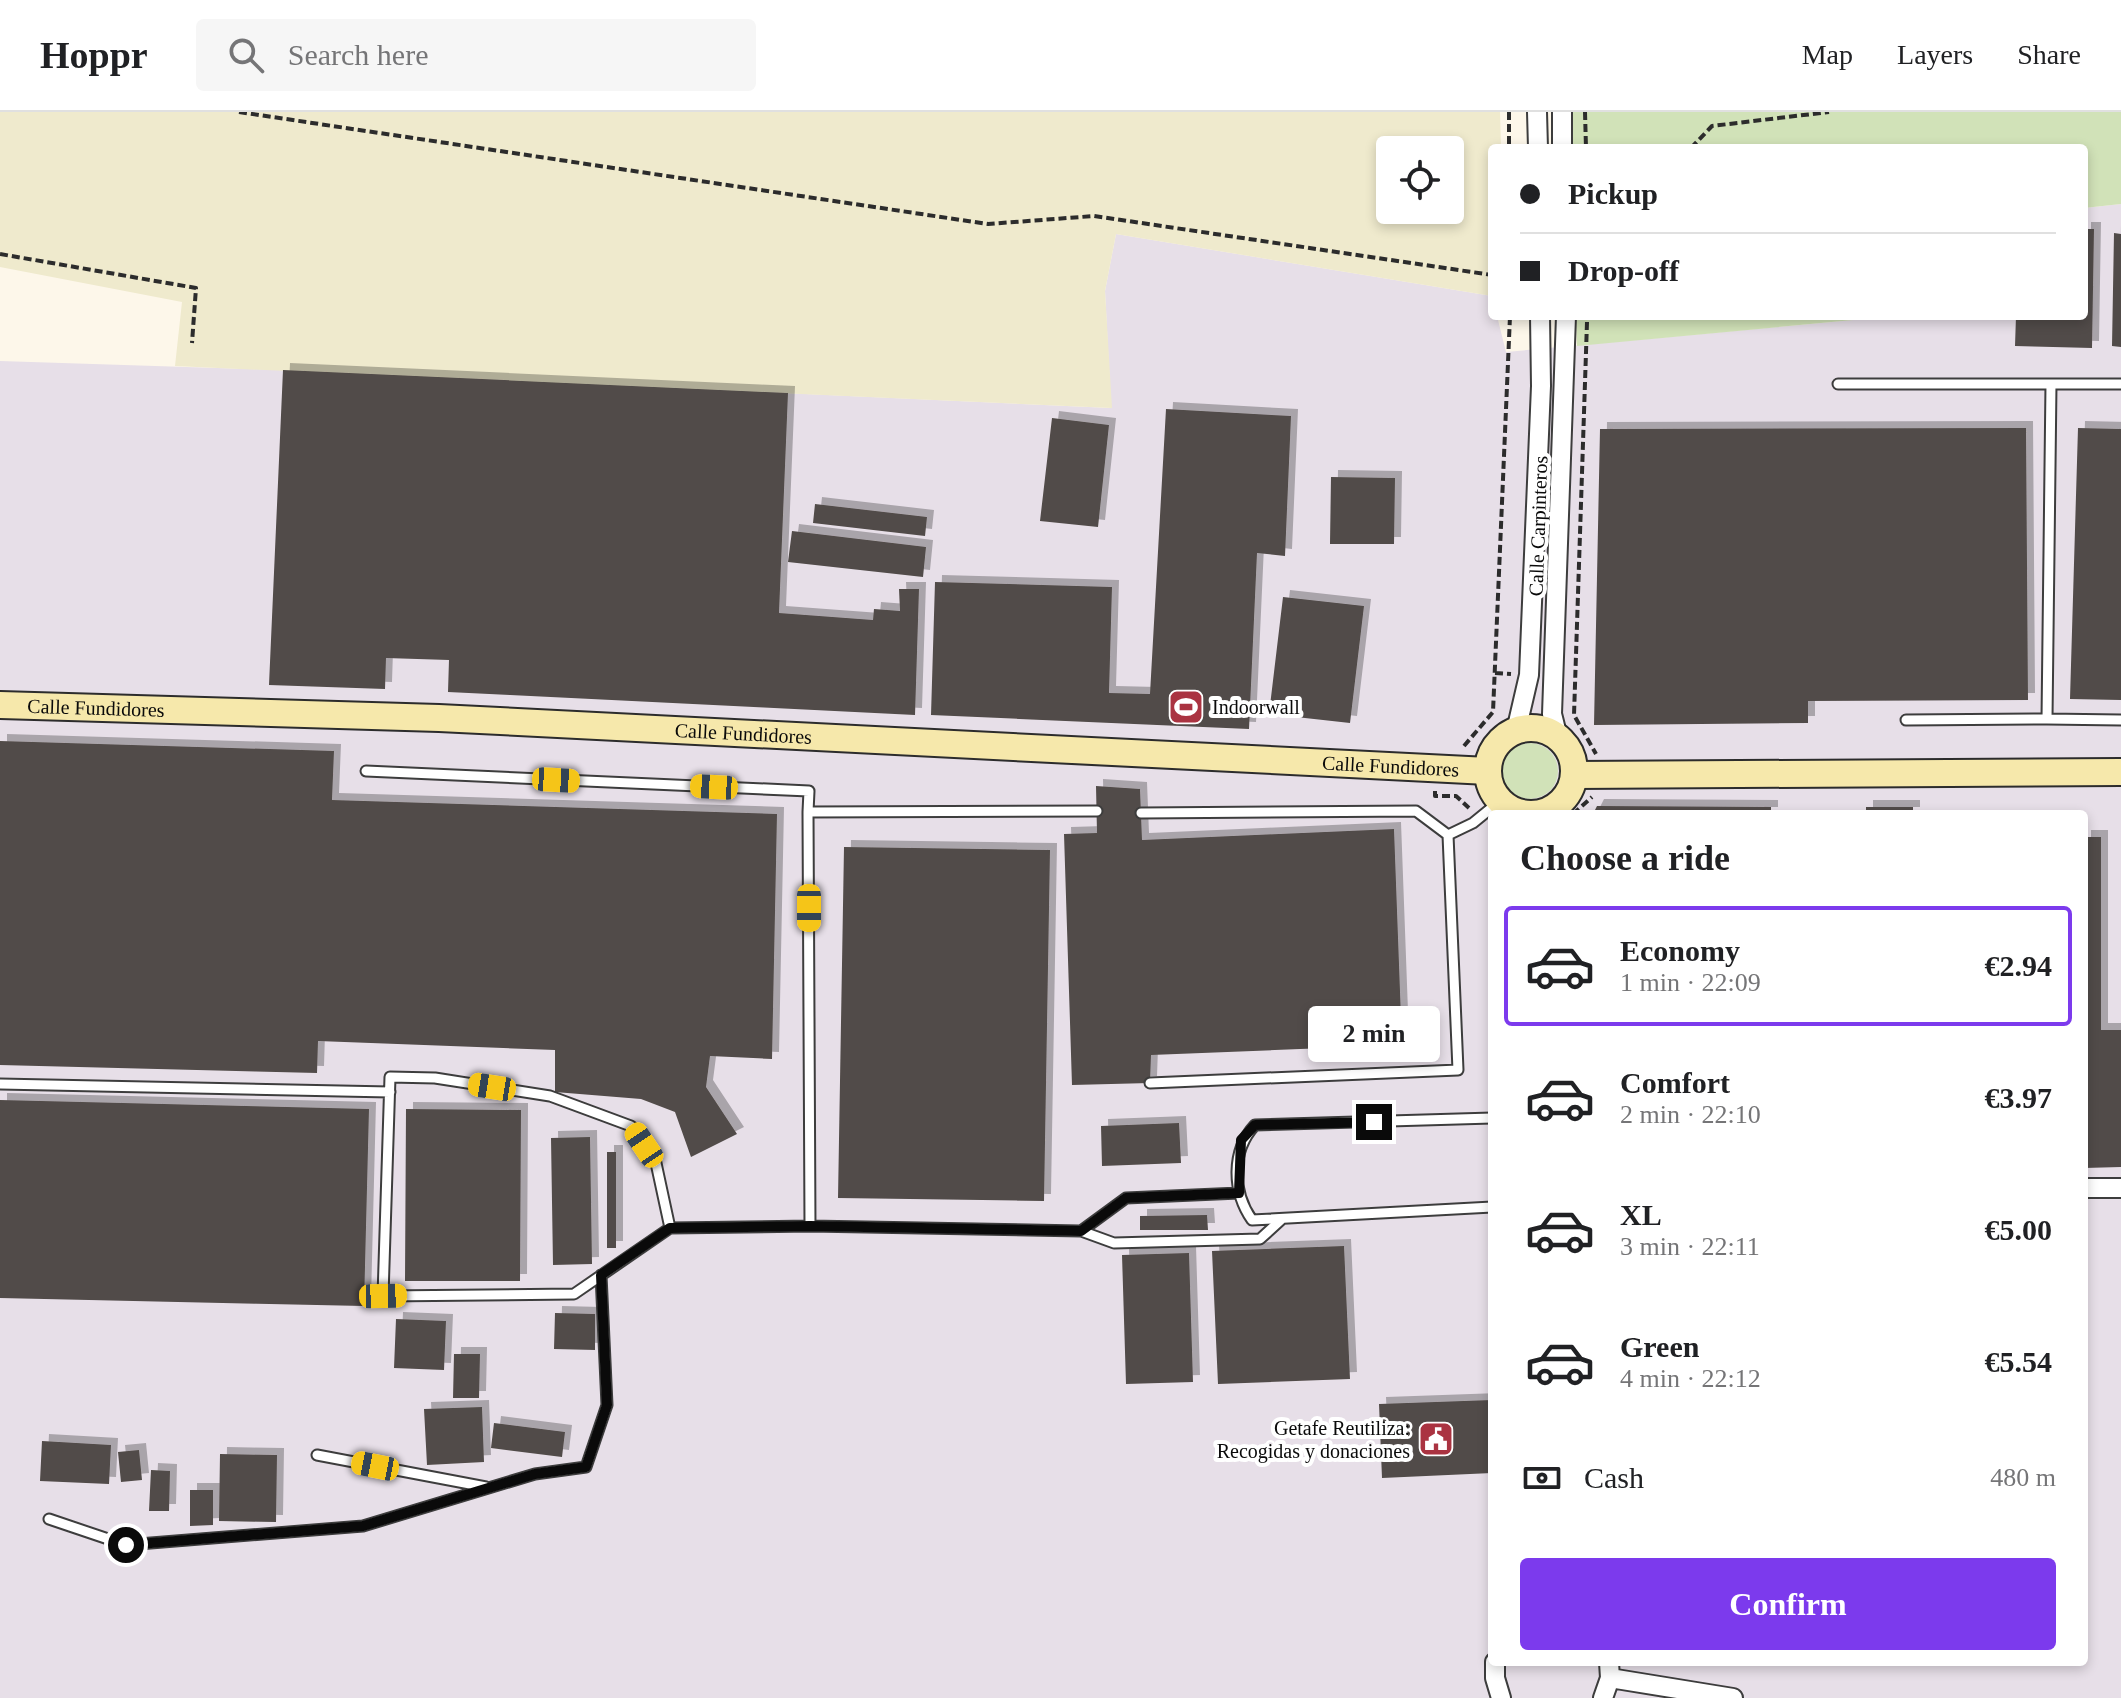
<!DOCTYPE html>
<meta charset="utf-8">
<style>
:root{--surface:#fff;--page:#f6f6f6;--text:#202124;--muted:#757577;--line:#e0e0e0;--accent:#7c3aed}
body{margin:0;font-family:Georgia,serif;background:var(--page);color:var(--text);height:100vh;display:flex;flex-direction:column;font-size:30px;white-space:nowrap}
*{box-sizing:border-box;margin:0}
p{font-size:26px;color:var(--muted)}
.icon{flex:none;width:44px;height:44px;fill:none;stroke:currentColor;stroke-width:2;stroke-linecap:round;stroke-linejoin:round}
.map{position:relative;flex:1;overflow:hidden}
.details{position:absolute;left:1488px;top:698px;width:600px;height:856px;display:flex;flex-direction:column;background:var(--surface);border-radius:8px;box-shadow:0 4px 12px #0003}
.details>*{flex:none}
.hud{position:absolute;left:1488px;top:32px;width:600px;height:176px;border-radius:8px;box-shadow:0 4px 12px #0003;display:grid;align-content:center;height:176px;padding:0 32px;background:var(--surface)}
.controls{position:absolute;left:1376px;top:24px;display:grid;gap:16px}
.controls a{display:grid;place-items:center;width:88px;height:88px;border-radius:8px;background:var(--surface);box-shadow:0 4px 12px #0003;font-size:40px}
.end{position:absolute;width:36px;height:36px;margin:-18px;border:10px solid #0a0a0a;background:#fff;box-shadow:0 0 0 4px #fff}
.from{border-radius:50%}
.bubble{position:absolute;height:56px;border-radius:8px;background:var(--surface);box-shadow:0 4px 12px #0003;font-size:26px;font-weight:800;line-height:56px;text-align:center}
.car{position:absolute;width:24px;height:48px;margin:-24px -12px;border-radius:10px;box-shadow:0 0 6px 2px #0007;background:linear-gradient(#f5c518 24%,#345 0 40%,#f5c518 0 76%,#345 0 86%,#f5c518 0)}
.hud b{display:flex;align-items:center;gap:28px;height:76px;font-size:30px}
.hud b+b{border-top:2px solid var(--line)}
.hud i{width:20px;height:20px;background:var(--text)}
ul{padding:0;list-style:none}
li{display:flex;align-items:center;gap:24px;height:120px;margin:0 16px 12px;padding:0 16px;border:4px solid transparent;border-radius:8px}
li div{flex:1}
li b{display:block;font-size:30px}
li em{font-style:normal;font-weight:800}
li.current{border-color:var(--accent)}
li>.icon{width:72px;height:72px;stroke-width:1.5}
h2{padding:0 32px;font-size:36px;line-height:96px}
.pay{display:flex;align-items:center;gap:20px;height:88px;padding:0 32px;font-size:30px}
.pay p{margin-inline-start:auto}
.button{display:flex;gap:16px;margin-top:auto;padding:16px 32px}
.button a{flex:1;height:92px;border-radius:8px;background:var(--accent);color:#fff;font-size:32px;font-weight:800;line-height:92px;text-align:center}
header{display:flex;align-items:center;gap:48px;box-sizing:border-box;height:112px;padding:0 40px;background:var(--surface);border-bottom:2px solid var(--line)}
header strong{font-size:38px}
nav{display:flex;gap:44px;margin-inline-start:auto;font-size:28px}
.search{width:560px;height:72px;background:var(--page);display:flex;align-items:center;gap:20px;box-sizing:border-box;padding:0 28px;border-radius:8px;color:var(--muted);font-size:30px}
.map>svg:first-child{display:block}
.industrial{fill:#e7dfe8;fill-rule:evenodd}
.farmland{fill:#efeacd;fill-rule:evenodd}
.green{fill:#d1e2b8}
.building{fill:#514b48;filter:url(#shadow)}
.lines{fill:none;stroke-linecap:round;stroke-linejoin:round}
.lane-casing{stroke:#3d3d3d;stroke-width:13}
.street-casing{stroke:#3d3d3d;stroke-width:22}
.secondary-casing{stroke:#2c2c2c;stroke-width:30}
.path{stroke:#2c2c2c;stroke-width:4;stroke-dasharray:8 4;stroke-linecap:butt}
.lane{stroke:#fff;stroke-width:9}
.street{stroke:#fff;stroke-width:18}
.secondary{stroke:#f6e8ab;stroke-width:26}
.route{stroke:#0a0a0a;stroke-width:10}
.labels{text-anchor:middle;stroke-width:8;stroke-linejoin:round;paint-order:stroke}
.street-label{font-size:20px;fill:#0a0a0a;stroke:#fff}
.poi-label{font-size:20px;fill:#0a0a0a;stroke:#fff;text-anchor:start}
</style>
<header>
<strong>Hoppr</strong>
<div class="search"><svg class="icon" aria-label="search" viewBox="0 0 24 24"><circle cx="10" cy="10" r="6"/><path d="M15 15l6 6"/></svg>Search here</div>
<nav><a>Map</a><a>Layers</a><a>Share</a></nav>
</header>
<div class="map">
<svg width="2121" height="1586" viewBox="0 0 2121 1586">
<defs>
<filter id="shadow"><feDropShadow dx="7" dy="-7" stdDeviation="0" flood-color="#0004"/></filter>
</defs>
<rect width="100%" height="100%" fill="#fdf7ea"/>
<path class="industrial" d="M2121,92V1586H0V249L283,258L1111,296L1105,179L1116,122L1492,184V204H1497L1506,240L1896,204H2084V96ZM1492,702H2084V1550H1492Z"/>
<path class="farmland" d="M0,0H1500L1501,36H1492V184L1116,122L1105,179L1112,296L175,254L182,190L0,155ZM1390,38H1450V98H1390Z"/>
<path class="green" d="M1572,0H2121V92L2084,96V36H1573Z
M1576,204H1896L1577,234Z
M1502 659a28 28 0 1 1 56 0a28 28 0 1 1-56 0Z"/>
<path class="building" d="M2084,117H2094L2092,236L2015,234L2016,204H2084Z
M2114,121L2121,122V235L2112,234Z
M283,258L788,281L779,501L873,508L874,497L900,499L899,477H919L915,603L448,580L449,548L386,546L385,577L269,573Z
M1166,297L1291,304L1285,444L1257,441L1249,617L931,603L935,470L1112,475L1109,581L1150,582Z
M1052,306L1109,313L1098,415L1040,409Z
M2026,316L2028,588L1808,589V611L1594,613L1600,317Z
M2078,316L2121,317V588L2070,587Z
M1331,365L1395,366L1394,432H1330Z
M815,392L927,405L925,424L813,411Z
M792,419L926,435L923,465L788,450Z
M1283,485L1364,494L1350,611L1269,602Z
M0,629L334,639L332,688L777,702L772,947L710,944L706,975L737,1022L691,1045L675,1000L641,987L555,980V938L318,929L317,961L0,953Z
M1096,674L1140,677L1142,728L1394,717L1402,933L1151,943L1150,971L1072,973L1064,722L1097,721Z
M1597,694L1771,695V702H1593Z
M1866,695H1913V702H1866Z
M2084,725H2101V918H2121V1055L2084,1056Z
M844,735L1050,738L1044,1089L838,1086Z
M0,988L369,997L364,1194L0,1186Z
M406,997L521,998L520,1169H405Z
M1179,1011L1181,1051L1102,1054L1101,1014Z
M590,1025L592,1152L553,1153L551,1026Z
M607,1040H616V1136H607Z
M1207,1103L1208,1118H1140V1104Z
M1344,1134L1350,1267L1218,1272L1212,1139Z
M1189,1141L1193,1270L1126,1272L1122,1143Z
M555,1201L595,1202V1238L554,1237Z
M396,1207L446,1209L444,1258L394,1256Z
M454,1242H480L479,1286H453Z
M1492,1288V1361L1382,1366L1379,1292Z
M482,1295L484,1350L427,1353L424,1297Z
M494,1311L565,1320L562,1345L491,1336Z
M42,1329L111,1333L109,1372L40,1369Z
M139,1338L142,1368L121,1370L118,1340Z
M220,1342L277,1343L276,1410L219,1409Z
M151,1358L170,1359L169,1399H149Z
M190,1378H213V1413L190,1414Z"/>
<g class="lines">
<defs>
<path id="lane" d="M1838,272H2121
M2051,272L2047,607L2121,608
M1906,608L2047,607
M366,659L809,679L808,700
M1097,699L808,700L810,1114L1081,1119L1126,1086L1239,1081
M1141,701L1416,699L1448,723L1458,958L1150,971
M1448,723L1473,711L1500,689
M0,972L390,980
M1492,1006L1255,1013C1231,1039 1232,1079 1252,1108L1492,1095
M670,1116L574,1182L383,1184L390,965L435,966L550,984L631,1014L656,1051L670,1116L810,1114
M1081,1119L1114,1131L1260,1127L1282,1107
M317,1343L486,1375
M49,1407L126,1433L363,1414L535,1362L586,1355L607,1293L601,1163"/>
<path id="street" d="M1537,0L1538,36
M1562,0V36
M1516,619L1529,563L1541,274L1540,204
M1558,626L1552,602L1566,204
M1517,700V702
M1548,702L1549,698
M2084,1076H2121
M1495,1550V1566L1501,1586
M1610,1566L1733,1586
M1603,1586L1610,1566L1609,1550"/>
<g id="secondary">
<path id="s1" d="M0,593L439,606L1488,659"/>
<circle cx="1531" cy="659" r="43"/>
<path d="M1574,663L2121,660"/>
</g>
</defs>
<use href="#lane" class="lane-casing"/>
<use href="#street" class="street-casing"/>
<use href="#secondary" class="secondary-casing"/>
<path class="path" d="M239,0L988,112L1094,104L1492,163
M1509,0V36
M1585,0L1586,36
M1691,36L1712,14L1829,0
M0,142L196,176L192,231
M1587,210L1574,603L1596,642
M1495,561L1511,562
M1464,634L1493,600L1510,204
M1435,679V684H1456L1469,696
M1573,702L1592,685"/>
<use href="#lane" class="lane"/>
<use href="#street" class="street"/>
<use href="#secondary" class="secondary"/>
</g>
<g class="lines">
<path class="route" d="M126,1433L363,1414L535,1362L586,1355L607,1293L601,1163L670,1116L810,1114L1081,1119L1126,1086L1239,1081L1241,1028L1255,1013L1374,1010"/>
</g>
<defs>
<symbol id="stadium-square" viewBox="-11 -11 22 22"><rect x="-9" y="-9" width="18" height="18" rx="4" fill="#aa3341" stroke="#fff"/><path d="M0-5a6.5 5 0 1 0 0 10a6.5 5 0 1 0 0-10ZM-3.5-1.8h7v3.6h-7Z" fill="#fff"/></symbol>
<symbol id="civic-square" viewBox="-11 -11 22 22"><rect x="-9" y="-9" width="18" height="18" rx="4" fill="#aa3341" stroke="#fff"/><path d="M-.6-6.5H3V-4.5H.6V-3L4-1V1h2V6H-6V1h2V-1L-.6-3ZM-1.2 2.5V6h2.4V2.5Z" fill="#fff"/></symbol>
</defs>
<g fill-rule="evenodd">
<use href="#stadium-square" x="1166" y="575" width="40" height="40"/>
<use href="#civic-square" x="1416" y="1307" width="40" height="40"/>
</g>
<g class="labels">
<g class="street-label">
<text transform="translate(1538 414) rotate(-88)" y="7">Calle Carpinteros</text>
<text dy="7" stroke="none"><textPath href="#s1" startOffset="96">Calle Fundidores</textPath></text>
<text dy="7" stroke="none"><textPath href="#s1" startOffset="744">Calle Fundidores</textPath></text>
<text dy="7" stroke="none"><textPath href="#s1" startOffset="1392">Calle Fundidores</textPath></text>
</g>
<g class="poi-label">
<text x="1212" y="602">Indoorwall</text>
<text x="1410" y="1323" text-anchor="end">Getafe Reutiliza:<tspan x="1410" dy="23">Recogidas y donaciones</tspan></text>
</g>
</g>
</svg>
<div class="controls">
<a><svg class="icon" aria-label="locate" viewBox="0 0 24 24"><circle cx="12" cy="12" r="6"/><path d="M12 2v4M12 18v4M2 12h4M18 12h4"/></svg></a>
</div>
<i class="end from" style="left:126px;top:1433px"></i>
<i class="end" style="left:1374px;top:1010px"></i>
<div class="bubble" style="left:1308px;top:894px;width:132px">2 min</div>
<i class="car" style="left:556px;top:668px;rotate:93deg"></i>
<i class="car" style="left:714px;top:675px;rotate:273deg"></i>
<i class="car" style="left:809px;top:796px;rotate:180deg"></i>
<i class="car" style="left:492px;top:975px;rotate:279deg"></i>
<i class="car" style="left:644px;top:1033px;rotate:326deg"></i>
<i class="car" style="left:383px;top:1184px;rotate:89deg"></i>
<i class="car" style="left:375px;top:1354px;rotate:281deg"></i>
<div class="hud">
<b><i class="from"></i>Pickup</b>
<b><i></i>Drop-off</b>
</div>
<section class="details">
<h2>Choose a ride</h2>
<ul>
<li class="current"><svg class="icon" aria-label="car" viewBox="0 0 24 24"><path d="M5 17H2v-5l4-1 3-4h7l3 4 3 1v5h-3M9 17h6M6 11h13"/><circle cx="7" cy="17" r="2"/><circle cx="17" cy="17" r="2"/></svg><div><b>Economy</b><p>1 min · 22:09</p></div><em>€2.94</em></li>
<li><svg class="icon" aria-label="car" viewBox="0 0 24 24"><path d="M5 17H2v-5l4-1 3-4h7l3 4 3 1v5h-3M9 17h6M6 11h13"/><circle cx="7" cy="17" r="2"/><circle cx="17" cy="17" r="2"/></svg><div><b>Comfort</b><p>2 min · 22:10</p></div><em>€3.97</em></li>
<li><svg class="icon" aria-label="car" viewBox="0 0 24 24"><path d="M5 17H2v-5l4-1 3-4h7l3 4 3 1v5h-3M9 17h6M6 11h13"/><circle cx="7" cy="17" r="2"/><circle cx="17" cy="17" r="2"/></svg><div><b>XL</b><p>3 min · 22:11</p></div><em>€5.00</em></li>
<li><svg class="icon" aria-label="car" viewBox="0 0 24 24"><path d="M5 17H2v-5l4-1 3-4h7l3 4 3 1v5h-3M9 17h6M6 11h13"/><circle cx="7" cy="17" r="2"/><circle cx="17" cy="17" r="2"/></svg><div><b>Green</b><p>4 min · 22:12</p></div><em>€5.54</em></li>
</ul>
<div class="pay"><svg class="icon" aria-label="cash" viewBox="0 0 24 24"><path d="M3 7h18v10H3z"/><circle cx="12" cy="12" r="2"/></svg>Cash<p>480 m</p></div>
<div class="button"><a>Confirm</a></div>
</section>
</div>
